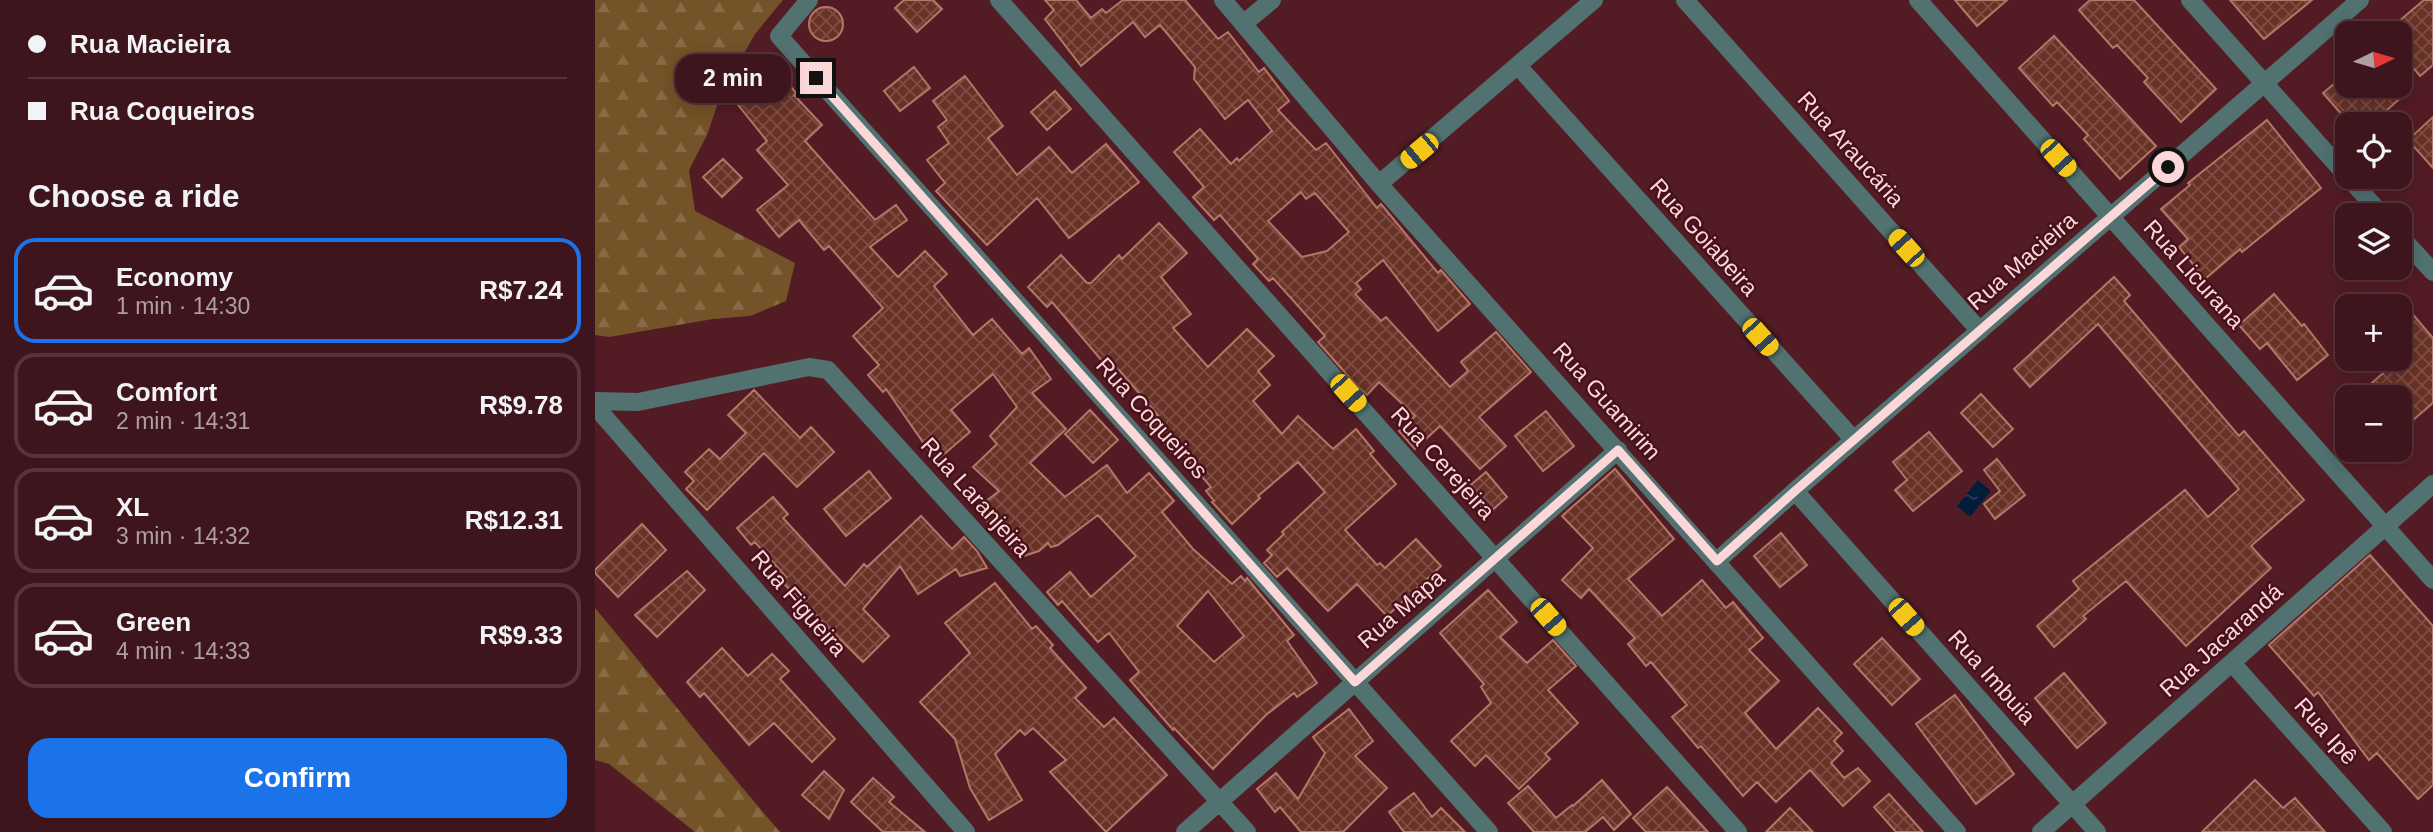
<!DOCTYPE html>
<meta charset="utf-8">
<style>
:root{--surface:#3e151c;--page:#492229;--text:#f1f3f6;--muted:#ad9fa3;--line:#57343b;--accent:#1a73e8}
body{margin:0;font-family:Helvetica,sans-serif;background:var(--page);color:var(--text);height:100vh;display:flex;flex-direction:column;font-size:26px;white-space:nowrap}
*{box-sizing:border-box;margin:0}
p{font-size:23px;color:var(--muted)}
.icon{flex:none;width:38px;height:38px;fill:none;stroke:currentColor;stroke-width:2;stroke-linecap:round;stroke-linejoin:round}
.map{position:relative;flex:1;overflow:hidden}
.sheet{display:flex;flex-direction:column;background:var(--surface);width:595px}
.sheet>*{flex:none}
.banner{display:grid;align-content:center;height:154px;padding:0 28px;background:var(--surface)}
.needle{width:46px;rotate:85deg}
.tools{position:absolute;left:1740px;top:21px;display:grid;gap:14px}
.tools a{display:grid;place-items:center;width:77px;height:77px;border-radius:14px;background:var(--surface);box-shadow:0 4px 18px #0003,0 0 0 2px var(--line);font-size:35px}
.end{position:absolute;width:32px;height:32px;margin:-16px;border:9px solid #fcd7da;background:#111;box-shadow:0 0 0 4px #111}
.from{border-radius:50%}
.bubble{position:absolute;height:49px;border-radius:21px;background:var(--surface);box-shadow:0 4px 18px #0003,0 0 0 2px var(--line);font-size:23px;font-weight:700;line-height:49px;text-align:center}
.car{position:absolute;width:21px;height:42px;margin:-21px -10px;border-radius:9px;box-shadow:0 0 5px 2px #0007;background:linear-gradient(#f5c518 24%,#345 0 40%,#f5c518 0 76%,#345 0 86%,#f5c518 0)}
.banner b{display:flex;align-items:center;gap:24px;height:66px;font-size:26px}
.banner b+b{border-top:2px solid var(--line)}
.banner i{width:18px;height:18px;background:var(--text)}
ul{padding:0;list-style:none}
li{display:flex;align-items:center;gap:21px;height:105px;margin:0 14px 10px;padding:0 14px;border:4px solid var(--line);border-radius:21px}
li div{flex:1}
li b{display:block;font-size:26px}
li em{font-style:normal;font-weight:700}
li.current{border-color:var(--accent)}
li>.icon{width:63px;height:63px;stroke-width:1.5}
h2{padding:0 28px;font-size:32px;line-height:84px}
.primary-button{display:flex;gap:14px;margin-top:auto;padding:14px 28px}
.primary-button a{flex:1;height:80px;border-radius:21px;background:var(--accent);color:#fff;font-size:28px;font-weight:700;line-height:80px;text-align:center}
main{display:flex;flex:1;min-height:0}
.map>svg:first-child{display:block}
.forest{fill:url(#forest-firs)}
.water{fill:url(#water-ripples)}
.building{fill:url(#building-cross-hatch);stroke:#b47667;stroke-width:2;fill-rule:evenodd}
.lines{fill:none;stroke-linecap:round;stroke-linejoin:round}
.minor{stroke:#517271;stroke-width:18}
.route{stroke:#fcd7da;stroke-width:9}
.labels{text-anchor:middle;stroke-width:5;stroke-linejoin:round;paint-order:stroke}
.street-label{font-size:23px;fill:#fcd7da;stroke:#47111b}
</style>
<main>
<section class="sheet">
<div class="banner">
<b><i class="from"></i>Rua Macieira</b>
<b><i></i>Rua Coqueiros</b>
</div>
<h2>Choose a ride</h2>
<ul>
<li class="current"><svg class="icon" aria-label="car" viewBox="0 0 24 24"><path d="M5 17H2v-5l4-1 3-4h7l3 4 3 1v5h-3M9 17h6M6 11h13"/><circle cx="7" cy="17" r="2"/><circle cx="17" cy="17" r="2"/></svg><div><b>Economy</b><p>1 min · 14:30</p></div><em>R$7.24</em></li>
<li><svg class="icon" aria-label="car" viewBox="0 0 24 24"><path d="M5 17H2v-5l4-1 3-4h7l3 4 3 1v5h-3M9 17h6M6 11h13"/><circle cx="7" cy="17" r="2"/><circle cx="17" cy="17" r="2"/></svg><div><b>Comfort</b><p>2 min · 14:31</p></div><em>R$9.78</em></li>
<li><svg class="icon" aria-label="car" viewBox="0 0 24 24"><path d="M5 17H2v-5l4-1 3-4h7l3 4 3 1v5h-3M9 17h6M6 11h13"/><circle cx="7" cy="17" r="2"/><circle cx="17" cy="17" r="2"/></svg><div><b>XL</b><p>3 min · 14:32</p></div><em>R$12.31</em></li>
<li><svg class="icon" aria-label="car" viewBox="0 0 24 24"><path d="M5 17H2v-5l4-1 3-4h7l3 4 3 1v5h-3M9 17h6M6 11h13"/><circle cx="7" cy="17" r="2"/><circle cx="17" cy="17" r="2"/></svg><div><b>Green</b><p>4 min · 14:33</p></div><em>R$9.33</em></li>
</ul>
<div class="primary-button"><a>Confirm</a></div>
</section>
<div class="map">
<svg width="1838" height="832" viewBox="0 0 1838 832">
<defs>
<pattern id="forest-firs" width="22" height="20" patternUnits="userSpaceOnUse" patternTransform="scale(1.75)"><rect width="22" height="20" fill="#735327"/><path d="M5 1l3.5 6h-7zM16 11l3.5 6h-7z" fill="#886b46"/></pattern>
<pattern id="water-ripples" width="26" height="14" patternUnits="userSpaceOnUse" patternTransform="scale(1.75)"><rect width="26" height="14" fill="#021d3c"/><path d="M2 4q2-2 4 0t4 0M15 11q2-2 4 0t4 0" fill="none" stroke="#283d58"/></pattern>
<pattern id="building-cross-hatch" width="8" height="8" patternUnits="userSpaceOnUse" patternTransform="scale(1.75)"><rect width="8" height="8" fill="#693226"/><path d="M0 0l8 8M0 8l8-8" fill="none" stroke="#7f4f45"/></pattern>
</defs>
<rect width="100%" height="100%" fill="#531c25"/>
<path class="forest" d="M0,0H188L160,34L126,94L112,135L94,170L100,211L200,263L191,301L155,316L118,319L14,337L0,335Z
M0,608C62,682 122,759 185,832H100L14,764L0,760Z"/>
<path class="water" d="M1383,480L1396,491L1375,517L1362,506Z"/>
<path class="building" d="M309,0H338L347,9L322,32L300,8Z
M450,0H481L496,18L507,9L511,13L528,0H590L623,39L633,32L664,72L669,68L694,101L683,110L721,150L731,143L782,208L786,204L843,273L846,270L875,304L843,331L788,260L761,283L766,289L760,294L786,321L791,317L855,387L873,371L866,362L901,332L936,372L884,417L911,446L885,469L845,426L820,449L804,431L820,416L784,382L772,395L762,386L723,342L730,336L678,278L674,281L658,264L663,259L625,215L619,220L598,197L609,187L579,152L605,129L636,164L642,158L644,161L677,131L653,100L630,119L599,79L600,67L565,25L550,37L538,22L486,66L450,19L459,10ZM706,192L711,199L720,193L754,232L732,251L707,257L673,221Z
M1360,0H1412L1382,26Z
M1495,0H1539L1621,89L1586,122L1549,82L1553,78L1522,45L1518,48L1484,10Z
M1635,0H1717L1669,39Z
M1829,0H1838V65L1825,76L1804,51V33H1790Z
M214 24a17 17 0 1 1 34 0a17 17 0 1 1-34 0Z
M1459,36L1561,146L1525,179L1489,139L1493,135L1462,102L1458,106L1424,68Z
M319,67L335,88L305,111L289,91Z
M183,71L201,93L199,95L227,125L210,141L280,220L301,205L312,220L275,247L303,277L330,251L352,274L339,286L378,335L397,319L427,354L434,348L456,379L437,393L471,429L435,463L470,497L512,465L532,493L554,473L579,501L567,512L598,549L637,584L646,576L650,581L652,578L699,635L692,641L722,683L702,697L699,693L671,715L618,769L579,728L578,730L535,680L544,672L514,633L503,642L467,601L463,605L452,592L475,572L496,597L541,556L503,515L463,545L456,547L453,543L444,551L425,557L388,517L391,514L385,506L404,491L378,467L402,444L395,436L422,407L398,374L356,410L375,432L341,461L291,389L288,392L273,375L284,365L258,336L288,308L234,246L229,250L204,220L184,237L162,210L193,185L162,150L172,141L143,105ZM613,591L649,636L619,662L582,626Z
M1752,73V86H1801L1809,95L1776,124H1755L1728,93Z
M370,76L408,126L393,138L422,175L454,147L477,173L511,144L544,182L474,238L442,198L392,245L341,191L350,183L332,160L354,143L343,127L352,120L338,101Z
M460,91L476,109L452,130L436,112Z
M1838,117V168L1813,140Z
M1672,120L1726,188L1647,252L1645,249L1610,279L1584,247L1593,239L1566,209L1595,185L1593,183Z
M128,159L147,178L127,197L108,177Z
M564,223L592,253L566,277L596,314L578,328L613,367L652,329L679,356L663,371L675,385L658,401L687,434L703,416L738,449L761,429L779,451L775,454L801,484L750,530L782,565L785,563L790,568L821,539L846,566L792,616L762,584L733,611L692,568L682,577L669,563L677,555L672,550L689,534L687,532L730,492L703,462L663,496L665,498L637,524L617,502L619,501L611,491L616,487L583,449L578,454L552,424L563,415L524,370L519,375L457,302L452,307L433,287L466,255L492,283H496L524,255L527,259Z
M1519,277L1535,295L1529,301L1644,436L1649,431L1709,500L1656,546L1676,568L1591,646L1531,581L1488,616L1491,619L1459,647L1442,626L1484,589L1478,581L1590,490L1613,517L1644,489L1503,324L1435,387L1419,369Z
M1679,294L1707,326L1709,324L1733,355L1702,380L1672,343L1665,349L1644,325Z
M1804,298L1838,338V403L1804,432V397H1761L1804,359Z
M159,390L205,438L216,427L239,452L202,487L169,453L112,510L91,489L99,481L90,472L114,449L125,459L151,433L133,415Z
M1386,394L1418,429L1398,447L1366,413Z
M495,410L523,440L498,463L470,434Z
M951,411L979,446L948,471L920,436Z
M1334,432L1367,471L1318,511L1300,490L1312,480L1298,462Z
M1402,459L1430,495L1400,519L1389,504L1405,491L1389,470Z
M1020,469L1079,539L1033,579L1067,616L1107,580L1131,608L1138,602L1168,638L1154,650L1184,681L1150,713L1181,749L1223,708L1247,733L1239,741L1248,751L1236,763L1249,778L1263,768L1275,781L1248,806L1215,770L1181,802L1162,782L1148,796L1106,746L1103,748L1077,717L1092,705L1056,662L1051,666L1033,644L1040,638L994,589L986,598L967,580L998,548L967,516Z
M274,471L296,498L251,536L229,509Z
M891,472L912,497L893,514L871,489Z
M178,497L193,514L188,518L250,586L269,564L272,567L326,516L357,549L369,537L382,551L392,568L365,576L361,569L323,594L305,566L268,609L294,636L268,662L186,581L191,577L160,542L156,545L142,528Z
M47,524L71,550L23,597L0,573V570Z
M1186,533L1212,565L1185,587L1159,556Z
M1775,555L1838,626V785L1823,799L1782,753L1774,760L1723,692L1719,696L1674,645Z
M92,571L110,590L62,637L40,615Z
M400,583L437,629L441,626L458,645L455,648L491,688L480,698L509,727L519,718L572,775L511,832L455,772L471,760L438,728L430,735L425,730L400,754L427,800L394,820L375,788L360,739L325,702L375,653L350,623Z
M893,590L922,622L905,637L932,663L958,640L981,666L953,690L983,723L950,754L955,759L924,789L891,755L880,766L856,741L896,703L886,687L889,684L845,633Z
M1287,638L1325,679L1297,705L1259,664Z
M127,648L153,676L177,654L194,671L185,679L240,739L217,762L179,723L154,745L109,693L105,697L92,682Z
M1469,673L1511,723L1482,748L1440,698Z
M1360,695L1419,774L1381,804L1321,724Z
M754,709L778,741L760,756L792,788L748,832H706L685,807L680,812L662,789L681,773L703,799L730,753L718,737Z
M229,771L249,790L234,819L207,795Z
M278,778L299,797L294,802L330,832H288L256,802Z
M1007,780L1036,814L1019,830L1008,817L990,832H939L913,803L933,786L961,818L977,805L978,806Z
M1660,780L1688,808L1700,798L1730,832H1607Z
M1072,787L1113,832H1051L1038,818Z
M819,793L837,817L846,808L870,832H809L794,812Z
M1294,794L1328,832H1301L1279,807Z
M1195,808L1218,832H1171Z"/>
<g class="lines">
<path class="minor" d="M214,0L184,36L894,832
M404,0L1143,832
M628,0L784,184L1362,832
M1090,0L1385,331
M1323,0L1838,580
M1595,0L1752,176
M648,24L677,0
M923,66L1259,440
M1753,177L1787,215
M784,184L999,0
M1804,235L1838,272
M0,401L43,402L214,367L233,370L652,832
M0,406L371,832
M1200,491L1502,832
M1122,561L1200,491L1765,0
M1637,663L1788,832
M590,832L1023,450
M1446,832L1838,484"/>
</g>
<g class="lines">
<path class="route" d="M221,78L760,682L1023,450L1122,561L1200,491L1573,167"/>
</g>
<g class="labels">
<g class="street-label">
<text transform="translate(1256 149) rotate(48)" y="8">Rua Araucária</text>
<text transform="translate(1109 237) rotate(48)" y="8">Rua Goiabeira</text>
<text transform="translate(1427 261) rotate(-41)" y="8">Rua Macieira</text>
<text transform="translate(1599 274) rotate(48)" y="8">Rua Licurana</text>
<text transform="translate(1012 401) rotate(48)" y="8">Rua Guamirim</text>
<text transform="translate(557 418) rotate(48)" y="8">Rua Coqueiros</text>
<text transform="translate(848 463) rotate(48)" y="8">Rua Cerejeira</text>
<text transform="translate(381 497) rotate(48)" y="8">Rua Laranjeira</text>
<text transform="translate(204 603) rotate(49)" y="8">Rua Figueira</text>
<text transform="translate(806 609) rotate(-41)" y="8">Rua Mapa</text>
<text transform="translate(1626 640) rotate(-42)" y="8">Rua Jacarandá</text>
<text transform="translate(1397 677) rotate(48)" y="8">Rua Imbuia</text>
<text transform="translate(1731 731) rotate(48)" y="8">Rua Ipê</text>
</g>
</g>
</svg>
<div class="tools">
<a><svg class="needle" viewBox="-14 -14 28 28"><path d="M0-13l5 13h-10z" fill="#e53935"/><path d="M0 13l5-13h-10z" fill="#ad9fa3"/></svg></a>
<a><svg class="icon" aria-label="locate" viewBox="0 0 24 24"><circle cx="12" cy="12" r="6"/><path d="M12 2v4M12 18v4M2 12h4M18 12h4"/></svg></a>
<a><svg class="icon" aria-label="layers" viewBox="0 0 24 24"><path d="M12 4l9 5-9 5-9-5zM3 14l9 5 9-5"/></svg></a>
<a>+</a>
<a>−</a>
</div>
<i class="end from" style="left:1573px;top:167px"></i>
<i class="end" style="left:221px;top:78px"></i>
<div class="bubble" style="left:80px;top:54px;width:116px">2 min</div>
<i class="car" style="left:824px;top:151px;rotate:230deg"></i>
<i class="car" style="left:1463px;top:158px;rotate:138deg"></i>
<i class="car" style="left:1311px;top:248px;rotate:318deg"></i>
<i class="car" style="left:1165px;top:337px;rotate:138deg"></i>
<i class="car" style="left:753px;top:393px;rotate:138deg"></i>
<i class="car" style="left:953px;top:617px;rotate:139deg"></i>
<i class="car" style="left:1311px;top:617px;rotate:139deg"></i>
</div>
</main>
